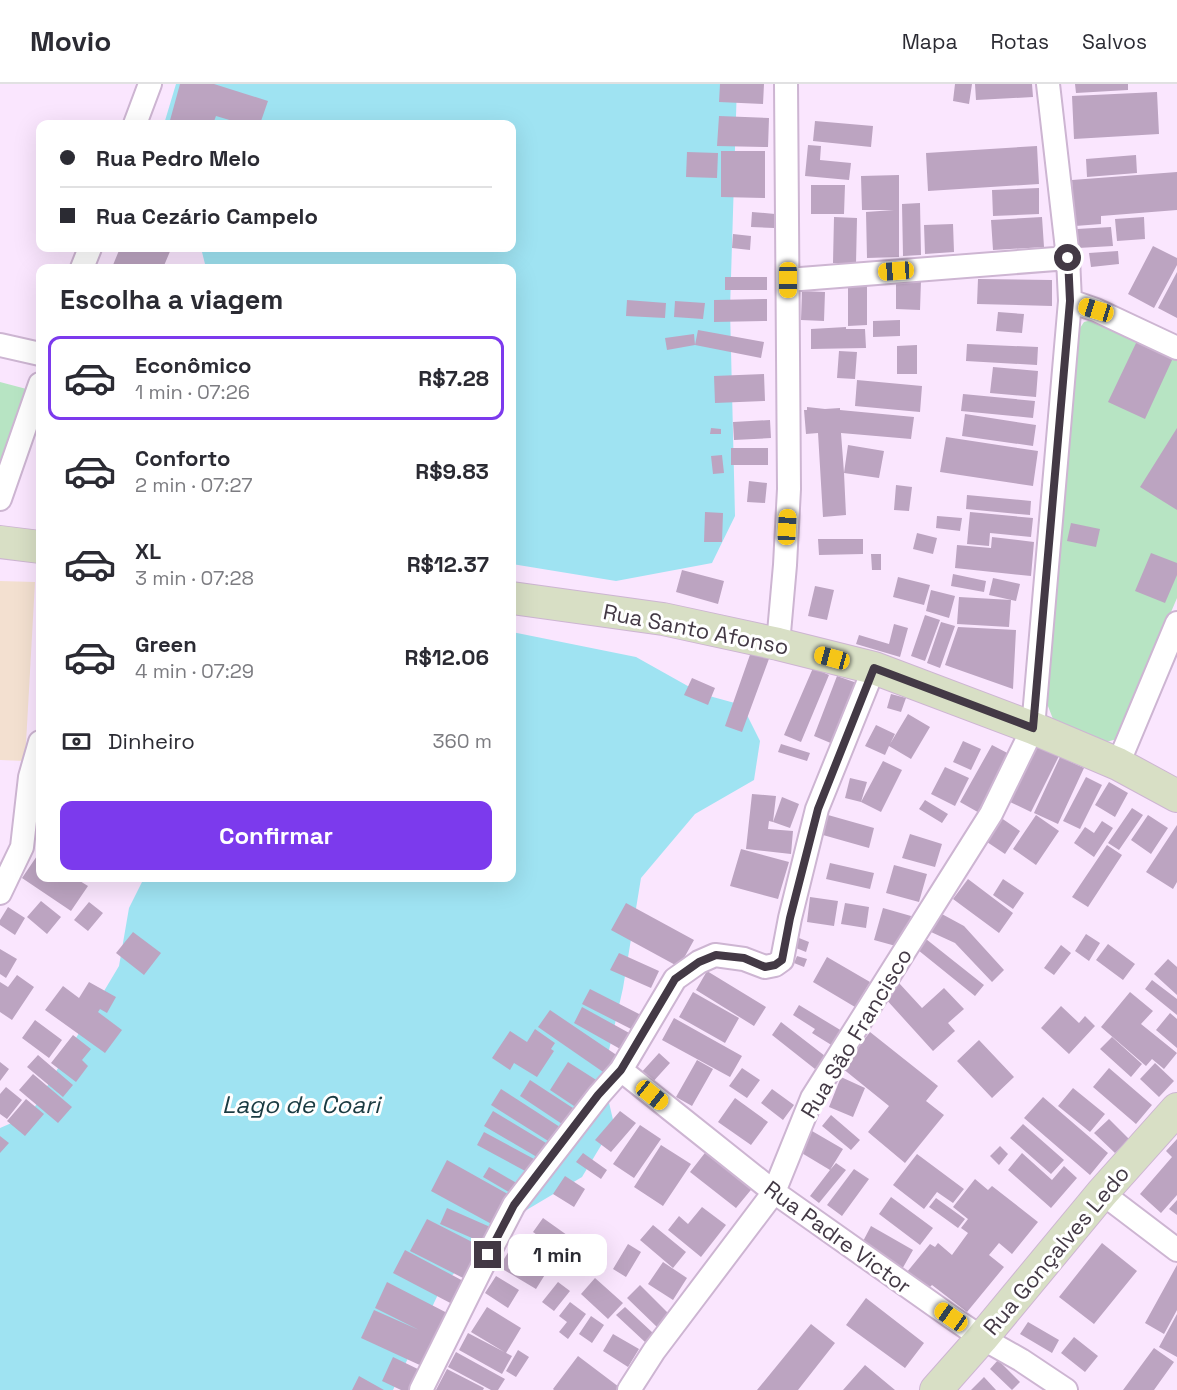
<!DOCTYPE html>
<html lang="pt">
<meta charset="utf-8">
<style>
:root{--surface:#fff;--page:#f2f2f3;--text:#2b2b33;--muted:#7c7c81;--line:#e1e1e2;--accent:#7c3aed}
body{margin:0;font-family:"Space Grotesk",sans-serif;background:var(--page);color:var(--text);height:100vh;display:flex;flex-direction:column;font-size:22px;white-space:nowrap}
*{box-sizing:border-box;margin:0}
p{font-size:20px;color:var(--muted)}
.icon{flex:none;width:33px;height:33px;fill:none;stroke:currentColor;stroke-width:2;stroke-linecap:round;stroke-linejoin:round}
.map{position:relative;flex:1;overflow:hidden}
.sheet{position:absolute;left:36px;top:180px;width:480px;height:618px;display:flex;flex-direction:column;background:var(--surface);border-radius:12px;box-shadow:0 6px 24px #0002}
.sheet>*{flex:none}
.top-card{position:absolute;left:36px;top:36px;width:480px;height:132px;border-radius:12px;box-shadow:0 6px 24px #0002;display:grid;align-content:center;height:132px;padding:0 24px;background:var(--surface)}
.end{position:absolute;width:27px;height:27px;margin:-14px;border:8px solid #433945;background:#fff;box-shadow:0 0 0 3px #fff}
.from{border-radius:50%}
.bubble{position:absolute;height:42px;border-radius:12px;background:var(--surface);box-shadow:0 6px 24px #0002;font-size:20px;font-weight:800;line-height:42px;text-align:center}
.car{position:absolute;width:18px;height:36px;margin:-18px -9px;border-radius:8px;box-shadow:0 0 4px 2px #0007;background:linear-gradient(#f5c518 24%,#345 0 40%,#f5c518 0 76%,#345 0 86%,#f5c518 0)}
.top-card b{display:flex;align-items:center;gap:21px;height:57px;font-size:22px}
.top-card b+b{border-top:2px solid var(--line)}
.top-card i{width:15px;height:15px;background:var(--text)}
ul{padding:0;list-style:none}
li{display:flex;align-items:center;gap:18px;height:84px;margin:0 12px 9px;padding:0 12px;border:3px solid transparent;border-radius:12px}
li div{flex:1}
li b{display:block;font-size:22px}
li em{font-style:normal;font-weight:800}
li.active{border-color:var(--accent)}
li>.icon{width:54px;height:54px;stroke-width:1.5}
h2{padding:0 24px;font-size:27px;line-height:72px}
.pay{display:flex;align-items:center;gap:15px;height:66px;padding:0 24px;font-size:22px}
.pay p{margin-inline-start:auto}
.action{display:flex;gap:12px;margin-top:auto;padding:12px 24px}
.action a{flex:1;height:69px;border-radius:12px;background:var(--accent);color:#fff;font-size:24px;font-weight:800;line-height:69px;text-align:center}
header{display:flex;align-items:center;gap:36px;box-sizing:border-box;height:84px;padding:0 30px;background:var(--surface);border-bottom:2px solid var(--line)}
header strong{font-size:28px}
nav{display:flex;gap:33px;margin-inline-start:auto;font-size:21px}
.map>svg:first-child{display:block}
.education{fill:#f3e0d0}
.green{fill:#b7e4c3}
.water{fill:#9fe3f2}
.building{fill:#bca4c1}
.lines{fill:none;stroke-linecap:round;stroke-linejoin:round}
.street-casing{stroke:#cdb5d2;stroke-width:26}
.secondary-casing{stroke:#cdb5d2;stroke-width:34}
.street{stroke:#fff;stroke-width:22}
.secondary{stroke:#d8dfc5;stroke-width:32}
.route{stroke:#433945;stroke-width:8}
.labels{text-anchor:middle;stroke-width:6;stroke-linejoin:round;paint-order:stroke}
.street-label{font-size:22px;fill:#433945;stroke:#fff}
.water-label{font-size:24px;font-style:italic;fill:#1a3b42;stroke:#fff}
</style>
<header>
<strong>Movio</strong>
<nav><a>Mapa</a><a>Rotas</a><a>Salvos</a></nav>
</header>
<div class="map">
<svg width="1177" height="1306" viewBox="0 0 1177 1306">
<rect width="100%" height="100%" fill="#fae6fe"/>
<path class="education" d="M0,497L35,498L25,677L0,676Z"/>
<path class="green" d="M1096,235L1177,271V514L1117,655L1103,659L1053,635L1046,617L1078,247L1084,238Z
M0,298L34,307L0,388Z"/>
<path class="water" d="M176,0H737L730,225L735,432L712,479L616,497L512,480V184H206L201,164H512V40H164Z
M512,548L636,573L702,610L742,621L760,657L754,696L695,730L641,794L623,904L603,993L614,1040L582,1093L498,1143L442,1202L393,1306H0V1044L30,1031L119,882L129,824L144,794H512Z"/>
<path class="building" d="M180,0H214L268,17L260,40H243L216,32L213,40H169Z
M720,0H764L763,20L719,18Z
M955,0H972L969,20L953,17Z
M975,0H1032L1033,13L976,16Z
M1075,0H1128V6L1076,9Z
M1157,8L1159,50L1074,55L1072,12Z
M719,32L769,34L768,63L717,62Z
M815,37L873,42L871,63L813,57Z
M808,61L821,62L820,76L851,79L849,96L805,92Z
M1037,62L1039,100L928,107L926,69Z
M721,67H765V114L721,113Z
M687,68L718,69L717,94L686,93Z
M1136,71L1137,89L1087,93L1086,75Z
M1177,88V126L1101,132V140L1075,142L1072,96Z
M899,91V173L867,174L866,128L894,126H862L861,92Z
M811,101H845L844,130H811Z
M1039,104V130L993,132L992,106Z
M920,119L921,171L903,172L902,120Z
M752,128L775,130L774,144L751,143Z
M834,133L857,134L856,180L833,179Z
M1042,133L1044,163L993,166L991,136Z
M1144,133L1145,155L1117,157L1115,135Z
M953,140L954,168L925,170L924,141Z
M1111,143L1113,162L1078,164L1077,145Z
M733,150L751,152L750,166L732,164Z
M1153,162L1177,174V181L1154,224L1128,210Z
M120,164H168L171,165L163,184H123L113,181Z
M1118,167L1119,180L1091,183L1089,169Z
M1177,188V234L1158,224Z
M725,193H767V206H725Z
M978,195L1052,196V222L977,220Z
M896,196H921L920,226L896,225Z
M848,197H867V241L848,242Z
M802,207L825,208L824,237L801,236Z
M767,215V237L714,238V216Z
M627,216L666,219L665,234L626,232Z
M675,217L705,219L703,235L674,233Z
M998,228L1024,230L1022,249L996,247Z
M900,236V252L873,253V237Z
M846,243V245H865L866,264L811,265V245Z
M698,246L764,258L761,274L695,261L667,266L665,254L694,250L695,261Z
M1137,257L1173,274L1145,335L1108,318Z
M967,260L1038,263L1037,281L966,277Z
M917,261V290H897V262Z
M839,267L857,268L855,295L837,294Z
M993,283L1038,287L1036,313L990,309Z
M764,290L765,317L715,319L714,292Z
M857,296L922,302L920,328L855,322Z
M963,310L1035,317L1033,334L961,327Z
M807,323L825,325L840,324V326L914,333L911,355L841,349L844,389L848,361L884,367L879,394L844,389L846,431L823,433L818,349L806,350L804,326H807Z
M965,330L1036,341L1033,362L962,352Z
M770,336L771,354L734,356L733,338Z
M711,344L721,345V350H710Z
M1177,344V426L1140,403Z
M946,353L1038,367L1033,402L940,388Z
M731,364H768V381H731Z
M722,371L724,389L713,390L711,372Z
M749,397L767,399L765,419L747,418Z
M896,401L912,403L909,427L894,426Z
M967,411L1031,417L1030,431L966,425Z
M705,428L723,429L722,458H704Z
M970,428L1033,434L1031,453L990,449L989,462L967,460Z
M937,432L962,434L960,447L936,444Z
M1071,439L1100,445L1096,463L1067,457Z
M917,449L937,454L933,470L913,465Z
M992,453L1034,458L1031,492L955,484L957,461L991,464Z
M818,455H863V470L819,471Z
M1151,469L1177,479V491L1165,519L1135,507Z
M871,470H881V486H872Z
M682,486L724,497L718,520L676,508Z
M953,490L986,497L984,508L951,502Z
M898,493L930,501L924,521L893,513Z
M993,494L1020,500L1016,517L989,511Z
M815,502L834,506L827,536L808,532Z
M931,506L955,512L949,534L926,527Z
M959,513L1011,516L1009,543L957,540Z
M925,531L940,536L925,577L911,572Z
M941,538L955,542L940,584L927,579Z
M894,540L908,544L900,573L856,560L859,551L889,560Z
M958,543L1016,546L1013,605L945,581Z
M752,565L770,572L742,648L725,642Z
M813,584L829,591L801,658L784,651Z
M837,592L857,599L833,660L814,652Z
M692,594L715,604L708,621L684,611Z
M891,610L906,614L901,628L887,624Z
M908,630L930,643L911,675L889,662L885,671L865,662L876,641L895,650L890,660Z
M963,657L981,665L971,686L953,678Z
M781,660L810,669L807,677L778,668Z
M992,661L1015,673L983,731L960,718Z
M1037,662L1059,672L1031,728L1010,718Z
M1060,673L1084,684L1058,740L1034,729Z
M883,677L902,686L881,728L861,718L845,714L850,694L867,698L861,718Z
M945,683L969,694L955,722L931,710Z
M1086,693L1102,701L1080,745L1063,737Z
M1109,698L1128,709L1115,733L1095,721Z
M752,710L776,712L773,738L769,737L768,745L793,747L791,770L746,765Z
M782,713L799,720L790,744L773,738Z
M925,716L948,730L942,739L919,725Z
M1132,724L1143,731L1119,766L1108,759Z
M994,729L1020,747L1005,770L978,752Z
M828,731L874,744L869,764L823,751Z
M1036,731L1059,747L1036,781L1013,765Z
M1148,731L1168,744L1151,770L1131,756Z
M1102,737L1113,744L1094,773L1074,759L1085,743L1094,749Z
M1177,741V798L1173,805L1146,788Z
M910,750L942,760L935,783L902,774Z
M1107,761L1122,771L1088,823L1072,813Z
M741,765L789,778L778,815L730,802Z
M39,769L40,770V794H75L88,802L71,827L22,794Z
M830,779L874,789L870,805L826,795Z
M894,781L927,790L919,818L886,809Z
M968,795L1013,829L999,849L953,815Z
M1003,795L1024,809L1013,825L993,811Z
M810,813L838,817L834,842L807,838Z
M41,817L61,833L47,850L27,833Z
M89,818L103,829L88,847L74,836Z
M626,819L694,856L679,883L611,846Z
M845,819L869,823L866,844L841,840Z
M8,823L25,834L15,851L0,841V836Z
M883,824L911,832L903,864L874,856Z
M940,829L964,842L1004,886L992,898L955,859L931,848Z
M133,848L161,869L144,891L116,869Z
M1086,850L1100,859L1089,877L1075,867Z
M799,854L809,858L806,868L796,864Z
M926,855L984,901L975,912L918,866Z
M1108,860L1135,880L1123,896L1096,876Z
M1061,861L1071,869L1054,891L1044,884Z
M0,865L17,875L6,894L0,890Z
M619,869L659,887L651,904L610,886Z
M797,872L807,875L804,883L794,879Z
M827,873L870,898L855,923L813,898Z
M1168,875L1177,883V911L1154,890Z
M707,887L766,923L754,942L696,906Z
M17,891L34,903L12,936L0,928V898L8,903Z
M1152,896L1177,915V931L1145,905Z
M89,898L116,913L107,929L100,925L98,928L122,946L105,969L45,926L63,902L79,914Z
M899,899L922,924L944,904L964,925L948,939L955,947L933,967L884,913Z
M590,905L643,932L635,947L582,920Z
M693,908L739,934L725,959L679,933Z
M1130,908L1153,927L1141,940L1177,969L1164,985L1152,975L1146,982L1101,943Z
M799,921L842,947L833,962L812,949L815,945L793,931Z
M1061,922L1079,939L1085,932L1095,942L1069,970L1041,944Z
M582,923L631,950L622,966L574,939Z
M550,926L618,972L606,990L538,943Z
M1170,929L1177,935V964L1156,946Z
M674,934L742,972L730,993L662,956Z
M35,936L62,956L49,974L22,954Z
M781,938L825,972L815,985L772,951Z
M535,945L555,959L551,965L554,967L537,993L514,979L510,986L492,974L510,947L527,958Z
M870,948L938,1002L926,1017L944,1031L905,1079L868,1048L889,1022L842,984Z
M73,951L91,965L82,976L88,982L76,998L51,979Z
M1112,953L1142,980L1131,993L1100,965Z
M979,956L1014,993L992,1014L957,977Z
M659,969L670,979L651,1000L640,990Z
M38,971L73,1001L63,1013L27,983Z
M697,976L713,985L692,1022L676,1013Z
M0,978L9,985L0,997Z
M568,978L601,999L583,1028L550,1006Z
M1155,979L1174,997L1159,1013L1140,995Z
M742,984L760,996L747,1014L729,1002Z
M1109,984L1152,1021L1136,1040L1093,1003Z
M33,990L72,1023L58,1039L19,1006Z
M841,993L865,1004L853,1033L829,1023Z
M530,996L579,1028L568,1044L520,1012Z
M6,1003L22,1016L7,1035L0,1030V1010Z
M1073,1004L1105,1030L1090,1048L1058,1022Z
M501,1005L563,1045L553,1060L491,1021Z
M772,1005L794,1021L783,1036L761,1019Z
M1043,1013L1108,1069L1090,1091L1024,1034Z
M735,1014L768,1038L751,1061L718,1038Z
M26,1015L44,1030L25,1052L7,1037Z
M493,1027L551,1062L542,1076L484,1042Z
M620,1027L636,1039L611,1068L595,1056Z
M831,1031L860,1056L851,1066L822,1042Z
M1109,1035L1129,1055L1115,1069L1094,1049Z
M1023,1040L1064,1076L1051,1090L1010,1054Z
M640,1041L661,1055L634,1094L613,1080Z
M812,1047L843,1065L830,1086L836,1079L846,1086L819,1119L810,1112L830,1086L800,1068Z
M484,1048L534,1075L527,1088L477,1061Z
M0,1052L9,1059L0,1069Z
M1177,1055V1111L1161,1129L1140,1110L1172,1073L1166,1067Z
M661,1061L691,1080L663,1122L634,1103Z
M1000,1062L1008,1070L999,1081L990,1072Z
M708,1065L755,1101L736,1124L690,1088Z
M583,1069L607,1086L601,1095L576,1078Z
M1022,1069L1052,1096L1064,1082L1077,1094L1051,1124L1008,1086Z
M917,1070L964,1105L953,1119L937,1108L924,1125L893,1101Z
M447,1076L513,1113L497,1143L431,1107Z
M489,1083L520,1101L514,1111L483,1093Z
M854,1085L869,1095L842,1132L827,1121Z
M565,1092L585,1105L574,1123L553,1110Z
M975,1095L988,1106L992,1102L1038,1138L1012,1170L999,1159L989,1171L1004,1183L967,1228L932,1201L928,1205L907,1188L930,1160L935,1163L938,1159L952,1171L968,1149L961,1144L968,1135L953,1123Z
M891,1113L933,1144L920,1161L879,1130Z
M936,1114L965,1135L958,1144L929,1123Z
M1177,1116V1131L1169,1125Z
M702,1123L726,1141L701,1173L668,1146L679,1132L688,1140Z
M447,1124L497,1146L490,1162L440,1140Z
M543,1134L588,1166L571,1190L560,1182L567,1173L533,1148Z
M427,1135L484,1164L467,1196L410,1167Z
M653,1141L686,1168L673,1184L640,1156Z
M871,1142L913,1166L901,1187L860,1163Z
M1102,1159L1137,1187L1094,1240L1059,1213Z
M628,1160L641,1168L626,1193L613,1185Z
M405,1166L467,1199L456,1222L393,1189Z
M509,1167L546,1189L536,1205L499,1183Z
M663,1178L687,1194L673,1216L648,1200Z
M1177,1181V1226L1164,1250L1145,1239Z
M496,1192L519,1206L508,1224L485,1209Z
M595,1194L623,1219L608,1235L581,1210Z
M387,1198L453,1232L424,1283L361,1254L374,1226L419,1246L375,1224Z
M558,1198L570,1207L554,1227L542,1218Z
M640,1201L671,1232L658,1244L627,1214Z
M866,1214L924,1259L905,1284L846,1241Z
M570,1218L586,1230L568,1255L559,1248L567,1238L559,1232Z
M487,1223L521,1244L506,1269L471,1248Z
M625,1223L653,1249L645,1258L616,1231Z
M1177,1230V1273L1159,1263Z
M591,1232L604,1241L592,1259L579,1250Z
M1028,1238L1059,1256L1052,1269L1020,1250Z
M811,1240L835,1259L798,1306H757Z
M468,1249L512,1272L502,1290L459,1266Z
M613,1250L639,1265L628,1283L603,1267Z
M1074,1253L1098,1272L1085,1288L1061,1269Z
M1154,1264L1174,1278L1154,1306H1123Z
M518,1266L529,1273L516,1293L506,1287Z
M456,1268L505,1295L498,1306H491L448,1283Z
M578,1272L623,1306H554L553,1305Z
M393,1273L424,1288L416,1306H401L382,1297Z
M998,1276L1020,1298L1012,1306L990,1285Z
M865,1281L895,1306H843Z
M447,1285L484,1304L483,1306H436Z
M359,1292L384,1306H352Z
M984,1293L996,1306H971Z"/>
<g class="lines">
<defs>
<path id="street" d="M135,40L150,0
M82,184L90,164
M788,196L1068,174
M1070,217L1096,226L1177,264
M0,261L40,270
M0,415L40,300
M778,560L785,481L789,405L786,0
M1118,680L1177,539
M0,809L22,763L30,693L40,658
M621,986L774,1108L951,1233L982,1254L1021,1276L1066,1306
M1102,1109L1177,1166
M421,1306L488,1171L514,1121L599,1011L621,986L675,895L699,878L715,871L744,875L765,883L775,881L782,876L790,834L817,725L874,584
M629,1306L654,1267L774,1108L812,1014L991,730L1033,644L1070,217L1068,174L1048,0"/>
<path id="secondary" d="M0,458L40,463
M512,514L663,535L778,560L874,584L1033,644L1118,680L1177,712
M936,1306L982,1254L1102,1109L1177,1025"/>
</defs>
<use href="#street" class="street-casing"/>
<use href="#secondary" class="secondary-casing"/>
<use href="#street" class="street"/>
<use href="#secondary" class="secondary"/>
</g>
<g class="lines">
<path class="route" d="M488,1171L514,1121L598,1011L621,986L675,895L699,878L716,871L744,874L765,883L775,881L782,876L790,834L818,725L874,584L1033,644L1070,217L1068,174"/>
</g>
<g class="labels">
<g class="street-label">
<text transform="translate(696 545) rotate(11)" y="8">Rua Santo Afonso</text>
<text transform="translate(856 949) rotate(-59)" y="8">Rua São Francisco</text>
<text transform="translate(838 1153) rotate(36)" y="8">Rua Padre Victor</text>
<text transform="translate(1056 1166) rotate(-50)" y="8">Rua Gonçalves Ledo</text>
</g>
<g class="water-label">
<text x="301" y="1029">Lago de Coari</text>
</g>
</g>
</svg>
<i class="end from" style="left:1068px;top:174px"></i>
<i class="end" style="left:488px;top:1171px"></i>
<div class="bubble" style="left:508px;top:1150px;width:99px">1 min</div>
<i class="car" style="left:896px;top:187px;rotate:266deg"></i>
<i class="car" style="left:788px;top:196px;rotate:180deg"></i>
<i class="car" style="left:1096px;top:226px;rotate:287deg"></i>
<i class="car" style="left:787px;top:443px;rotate:3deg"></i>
<i class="car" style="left:832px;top:574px;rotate:285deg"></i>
<i class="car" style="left:652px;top:1011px;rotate:129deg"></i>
<i class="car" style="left:951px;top:1233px;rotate:305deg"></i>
<div class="top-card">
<b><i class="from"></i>Rua Pedro Melo</b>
<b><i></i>Rua Cezário Campelo</b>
</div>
<section class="sheet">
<h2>Escolha a viagem</h2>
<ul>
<li class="active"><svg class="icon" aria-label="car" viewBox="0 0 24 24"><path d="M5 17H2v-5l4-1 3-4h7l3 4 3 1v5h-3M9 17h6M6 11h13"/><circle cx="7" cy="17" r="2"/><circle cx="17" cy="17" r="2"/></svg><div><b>Econômico</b><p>1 min · 07:26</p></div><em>R$7.28</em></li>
<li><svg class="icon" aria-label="car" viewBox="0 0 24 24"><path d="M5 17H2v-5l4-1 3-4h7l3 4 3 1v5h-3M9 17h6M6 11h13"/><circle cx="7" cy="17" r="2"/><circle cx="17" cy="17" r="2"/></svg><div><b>Conforto</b><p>2 min · 07:27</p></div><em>R$9.83</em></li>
<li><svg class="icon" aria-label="car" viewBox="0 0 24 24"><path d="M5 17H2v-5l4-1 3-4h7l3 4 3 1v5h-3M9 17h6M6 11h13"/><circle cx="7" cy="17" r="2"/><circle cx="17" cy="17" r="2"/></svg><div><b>XL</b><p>3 min · 07:28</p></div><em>R$12.37</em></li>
<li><svg class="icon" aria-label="car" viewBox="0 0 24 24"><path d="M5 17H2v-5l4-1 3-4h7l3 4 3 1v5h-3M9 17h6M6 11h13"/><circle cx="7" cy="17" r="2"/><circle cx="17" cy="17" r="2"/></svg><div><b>Green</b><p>4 min · 07:29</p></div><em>R$12.06</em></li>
</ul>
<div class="pay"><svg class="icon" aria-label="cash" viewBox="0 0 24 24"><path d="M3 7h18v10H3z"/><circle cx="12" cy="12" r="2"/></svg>Dinheiro<p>360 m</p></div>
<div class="action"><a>Confirmar</a></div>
</section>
</div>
